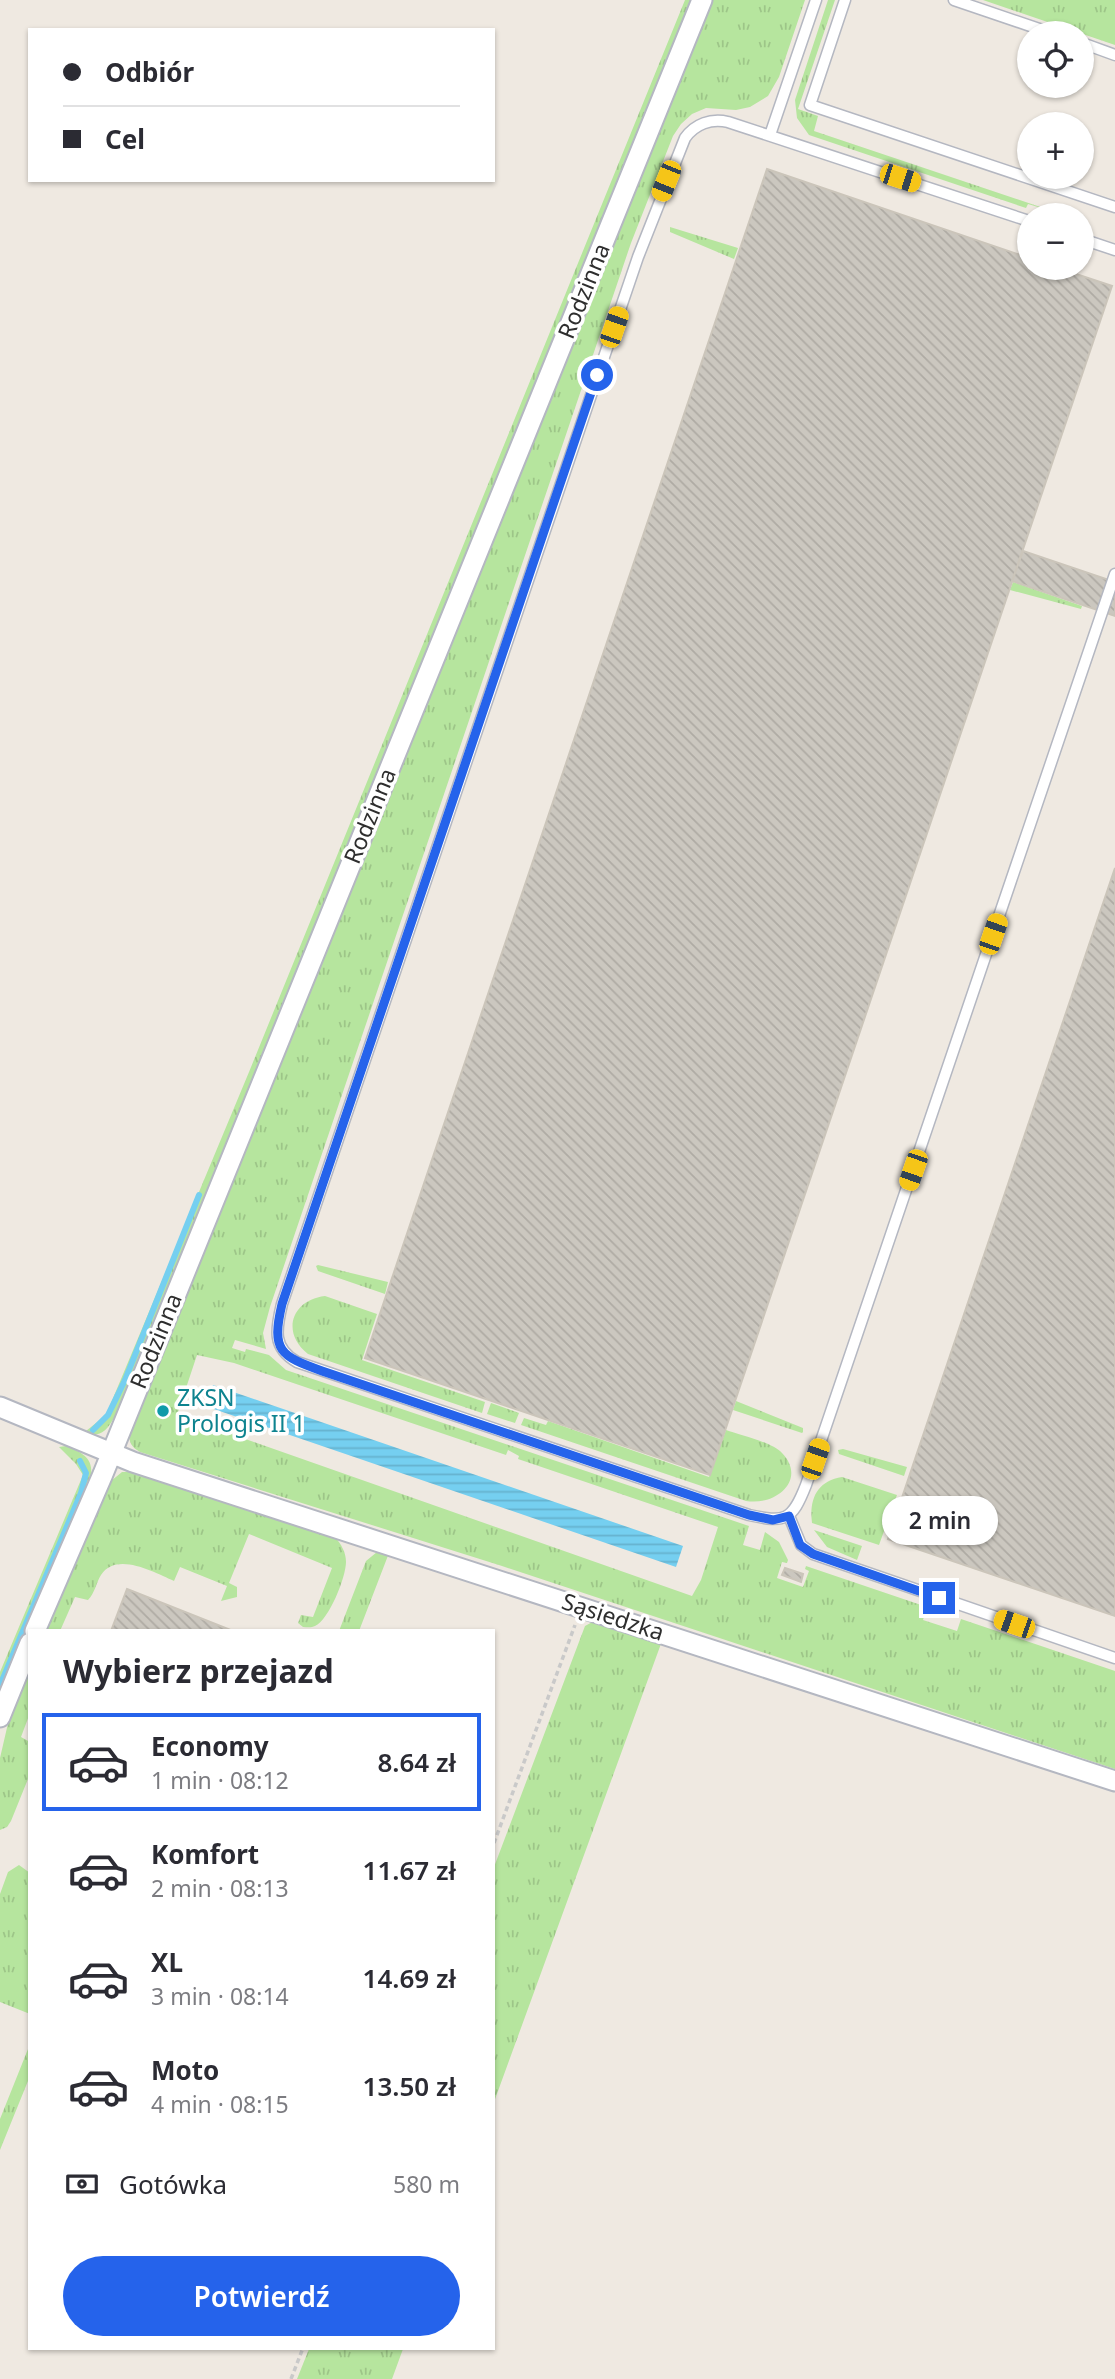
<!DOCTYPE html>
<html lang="pl">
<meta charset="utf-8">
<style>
:root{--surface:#fff;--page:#f7f7f7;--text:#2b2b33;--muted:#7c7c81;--line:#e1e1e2;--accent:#2563eb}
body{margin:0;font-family:"Noto Sans",sans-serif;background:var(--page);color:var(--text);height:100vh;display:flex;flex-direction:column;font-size:26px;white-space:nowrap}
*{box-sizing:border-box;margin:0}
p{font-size:23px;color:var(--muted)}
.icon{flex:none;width:38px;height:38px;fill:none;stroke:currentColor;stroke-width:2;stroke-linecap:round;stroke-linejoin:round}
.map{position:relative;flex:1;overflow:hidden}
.sheet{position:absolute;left:28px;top:1629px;width:467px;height:721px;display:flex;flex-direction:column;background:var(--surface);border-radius:0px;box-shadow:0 2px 5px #0004}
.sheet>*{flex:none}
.hud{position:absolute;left:28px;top:28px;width:467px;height:154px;border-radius:0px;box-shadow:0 2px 5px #0004;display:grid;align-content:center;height:154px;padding:0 35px;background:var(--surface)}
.controls{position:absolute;left:1017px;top:21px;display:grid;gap:14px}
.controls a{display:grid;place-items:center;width:77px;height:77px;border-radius:50%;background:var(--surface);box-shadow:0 2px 5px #0004;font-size:35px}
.end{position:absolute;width:32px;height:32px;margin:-16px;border:9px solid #2563eb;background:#fff;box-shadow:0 0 0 4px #fff}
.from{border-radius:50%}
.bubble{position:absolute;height:49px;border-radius:24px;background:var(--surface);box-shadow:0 2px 5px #0004;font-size:23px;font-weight:600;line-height:49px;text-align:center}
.car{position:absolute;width:21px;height:42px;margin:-21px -10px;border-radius:9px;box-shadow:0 0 5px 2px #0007;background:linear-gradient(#f5c518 24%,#345 0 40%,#f5c518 0 76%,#345 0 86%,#f5c518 0)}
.hud b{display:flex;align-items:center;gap:24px;height:66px;font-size:26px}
.hud b+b{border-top:2px solid var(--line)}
.hud i{width:18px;height:18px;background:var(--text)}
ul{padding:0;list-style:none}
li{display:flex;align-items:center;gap:21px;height:98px;margin:0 14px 10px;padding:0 21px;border:4px solid transparent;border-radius:0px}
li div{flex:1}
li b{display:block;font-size:26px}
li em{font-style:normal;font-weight:600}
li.on{border-color:var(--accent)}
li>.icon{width:63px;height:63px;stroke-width:1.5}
h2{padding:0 35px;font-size:32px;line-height:84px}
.pay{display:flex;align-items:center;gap:18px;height:77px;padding:0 35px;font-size:26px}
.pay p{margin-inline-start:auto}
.primary-button{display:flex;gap:14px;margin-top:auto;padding:14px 35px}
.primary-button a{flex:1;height:80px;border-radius:42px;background:var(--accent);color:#fff;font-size:28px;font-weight:600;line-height:80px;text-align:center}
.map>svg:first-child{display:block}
.grass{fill:url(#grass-tufts);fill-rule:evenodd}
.water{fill:url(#water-rules)}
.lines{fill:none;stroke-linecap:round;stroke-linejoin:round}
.stream{stroke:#75cff0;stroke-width:6}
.building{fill:url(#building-back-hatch);stroke:#cbc5ba;stroke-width:2}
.lane-casing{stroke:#b4b7c1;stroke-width:13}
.street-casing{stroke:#b4b7c1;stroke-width:23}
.path{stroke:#c9c9c9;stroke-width:3.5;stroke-dasharray:5 3.5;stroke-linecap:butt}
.lane{stroke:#fff;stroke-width:10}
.street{stroke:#fff;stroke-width:19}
.route{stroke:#2563eb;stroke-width:9}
.culture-dot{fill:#0f9aa8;stroke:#fff;stroke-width:2.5}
.labels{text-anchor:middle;stroke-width:7;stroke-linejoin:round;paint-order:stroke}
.street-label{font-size:23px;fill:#2e2e2e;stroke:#fff}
.culture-label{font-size:23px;fill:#0d838f;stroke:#fff;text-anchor:start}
</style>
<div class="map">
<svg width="1115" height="2379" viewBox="0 0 1115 2379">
<defs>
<pattern id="grass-tufts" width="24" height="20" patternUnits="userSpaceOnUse" patternTransform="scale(1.75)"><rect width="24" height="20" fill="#b6e59e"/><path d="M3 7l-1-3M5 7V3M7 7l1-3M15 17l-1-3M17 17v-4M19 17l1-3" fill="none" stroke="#9dc588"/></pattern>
<pattern id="water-rules" width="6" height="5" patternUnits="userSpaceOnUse" patternTransform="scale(1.75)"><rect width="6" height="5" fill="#75cff0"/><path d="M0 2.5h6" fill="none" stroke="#66b2ce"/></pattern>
<pattern id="building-back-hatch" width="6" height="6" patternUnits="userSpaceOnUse" patternTransform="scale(1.75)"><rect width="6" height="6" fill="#cbc7bf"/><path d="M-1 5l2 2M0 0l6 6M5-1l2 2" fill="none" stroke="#afaba4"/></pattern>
</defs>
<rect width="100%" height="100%" fill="#efe9e1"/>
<path class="grass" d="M685,0H694L117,1413C109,1426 102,1441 86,1431L106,1415L249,1072Z
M709,0H805L779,77L768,96L750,107L736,110L706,108L692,114L681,124L673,136L631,243L270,1307L263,1333L266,1349L235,1340L232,1348L245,1352L246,1349L269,1355L286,1370L749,1526L743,1545L760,1550L765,1532L779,1542L788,1560L787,1563L782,1562L777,1578L803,1587L809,1571L805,1569L806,1566L927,1607L923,1620L957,1631L961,1619L1115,1671V1769L502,1566L140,1452C131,1447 129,1442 129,1432ZM197,1355L234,1363L506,1455L508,1450L519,1456L518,1459L718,1527L701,1580L692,1596L177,1415Z
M828,0H835L798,109L818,116L814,131L1064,215L1028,204L1026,208L809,135L797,118L795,100Z
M983,0H1115V45Z
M670,227L738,248L734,259L670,232Z
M1013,582L1082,606L1081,609L1010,590Z
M318,1265L388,1282L385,1294L318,1271L316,1266Z
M325,1296L377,1314L362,1360L485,1402L482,1413L308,1354C281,1333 291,1300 325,1296Z
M736,1401L803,1428V1432L802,1433L733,1410Z
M491,1403L519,1413L515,1423L487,1414Z
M524,1418L546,1425L548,1421L709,1477L726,1430C740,1435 772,1442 782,1453C807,1479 777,1506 746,1501L521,1425Z
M66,1446C86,1454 95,1460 90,1482L0,1696V1672L83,1475L76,1464L59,1447Z
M843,1449L907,1467L904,1476L839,1454L838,1450Z
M122,1472H132L335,1537C341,1544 346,1552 346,1562C346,1577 329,1620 315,1626C311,1628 307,1627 303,1627L298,1623L301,1615L313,1617L332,1568L249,1534L229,1583L237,1587V1597L221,1601L227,1586L180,1567L174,1581C155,1573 117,1551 101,1575C96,1583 95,1593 88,1600L75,1597L60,1631H45L111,1481Z
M842,1477L897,1495L879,1545L812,1523C809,1499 817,1481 842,1477Z
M814,1530L862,1546L857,1560L827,1547Z
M377,1552L389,1553L359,1631H339L366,1561Z
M596,1620L662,1641L494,2102V1867L585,1626Z
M30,1666V1713L21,1737L30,1742V1774L11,1821L7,1827L0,1830V1758L9,1719Z
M19,1865L30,1873V2014L0,2002V1894L8,1872Z
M30,2044V2076L0,2150V2119Z
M309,2349V2348L403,2349L392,2379H297Z"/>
<path class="water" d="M213,1385L683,1546L676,1567L205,1406Z"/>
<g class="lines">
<path class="stream" d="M93,1430L108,1415L125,1380L199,1195
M1,1683L81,1493L86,1473L80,1461"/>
</g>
<path class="building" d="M767,169L1029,258V268H1058L1112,286L710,1475L365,1358Z
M1023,551L1115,582V616L1012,581Z
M1115,868V1616L888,1539Z
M785,1568L803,1574L801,1582L782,1575Z
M127,1589L233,1631H111Z"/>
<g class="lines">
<defs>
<path id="lane" d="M845,0L810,105L1115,207
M954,0L1051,33
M1082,43L1115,55
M770,135L816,0
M1029,221L728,122C711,118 695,124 685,138L638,257L282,1304C276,1329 272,1348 297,1362L749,1515C785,1523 792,1521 806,1485L1115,574
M1082,239L1115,250
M789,1516L801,1545L813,1554L1115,1658"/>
<path id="street" d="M0,1407L133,1462L1115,1781
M35,1631L103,1474L702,0
M0,1717L30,1643"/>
</defs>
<use href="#lane" class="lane-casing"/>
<use href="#street" class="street-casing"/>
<path class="path" d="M494,1843L575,1625
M291,2379L303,2348"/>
<use href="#lane" class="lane"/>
<use href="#street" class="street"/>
</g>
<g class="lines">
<path class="route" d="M597,375L282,1304C271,1351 280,1356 322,1371L749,1515L773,1520L789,1516L800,1545L813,1554L939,1598"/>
</g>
<circle class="culture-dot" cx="163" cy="1411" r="7"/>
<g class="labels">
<g class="street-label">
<text transform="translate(584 291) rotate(-68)" y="8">Rodzinna</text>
<text transform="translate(370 816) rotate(-68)" y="8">Rodzinna</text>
<text transform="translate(156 1341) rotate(-68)" y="8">Rodzinna</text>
<text transform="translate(613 1617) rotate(18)" y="8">Sąsiedzka</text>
</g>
<g class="culture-label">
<text x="177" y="1406">ZKSN<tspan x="177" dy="26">Prologis II 1</tspan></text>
</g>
</g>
</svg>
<div class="controls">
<a><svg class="icon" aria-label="locate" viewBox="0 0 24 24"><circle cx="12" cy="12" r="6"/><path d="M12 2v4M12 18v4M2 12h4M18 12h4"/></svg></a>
<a>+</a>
<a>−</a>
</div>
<i class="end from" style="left:597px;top:375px"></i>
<i class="end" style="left:939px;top:1598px"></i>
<div class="bubble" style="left:882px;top:1496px;width:116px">2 min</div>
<i class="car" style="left:900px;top:178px;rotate:108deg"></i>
<i class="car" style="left:666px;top:181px;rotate:202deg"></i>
<i class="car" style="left:614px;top:327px;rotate:19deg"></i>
<i class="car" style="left:993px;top:934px;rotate:19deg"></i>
<i class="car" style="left:913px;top:1170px;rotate:199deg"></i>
<i class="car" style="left:815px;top:1459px;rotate:19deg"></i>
<i class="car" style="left:1014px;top:1624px;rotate:289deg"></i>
<div class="hud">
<b><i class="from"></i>Odbiór</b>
<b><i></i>Cel</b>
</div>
<section class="sheet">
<h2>Wybierz przejazd</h2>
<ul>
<li class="on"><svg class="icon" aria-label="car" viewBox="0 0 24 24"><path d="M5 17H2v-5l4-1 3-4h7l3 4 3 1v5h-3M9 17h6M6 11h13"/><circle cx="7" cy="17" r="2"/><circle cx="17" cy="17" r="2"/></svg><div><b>Economy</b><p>1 min · 08:12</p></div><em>8.64 zł</em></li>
<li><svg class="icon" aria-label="car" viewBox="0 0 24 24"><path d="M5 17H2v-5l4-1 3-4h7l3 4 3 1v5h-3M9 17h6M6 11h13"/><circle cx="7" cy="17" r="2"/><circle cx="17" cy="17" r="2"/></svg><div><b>Komfort</b><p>2 min · 08:13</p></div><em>11.67 zł</em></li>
<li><svg class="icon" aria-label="car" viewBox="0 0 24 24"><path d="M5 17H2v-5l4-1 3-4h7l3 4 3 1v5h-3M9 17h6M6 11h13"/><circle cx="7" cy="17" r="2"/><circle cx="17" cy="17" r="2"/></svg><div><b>XL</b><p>3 min · 08:14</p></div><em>14.69 zł</em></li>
<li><svg class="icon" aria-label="car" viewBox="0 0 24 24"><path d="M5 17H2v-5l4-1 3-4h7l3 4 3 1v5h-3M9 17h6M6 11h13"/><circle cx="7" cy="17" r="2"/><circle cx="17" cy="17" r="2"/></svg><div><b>Moto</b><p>4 min · 08:15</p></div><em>13.50 zł</em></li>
</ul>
<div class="pay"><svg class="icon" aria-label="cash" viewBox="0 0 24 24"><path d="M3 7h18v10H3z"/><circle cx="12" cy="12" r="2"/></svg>Gotówka<p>580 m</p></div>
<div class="primary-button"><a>Potwierdź</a></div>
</section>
</div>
